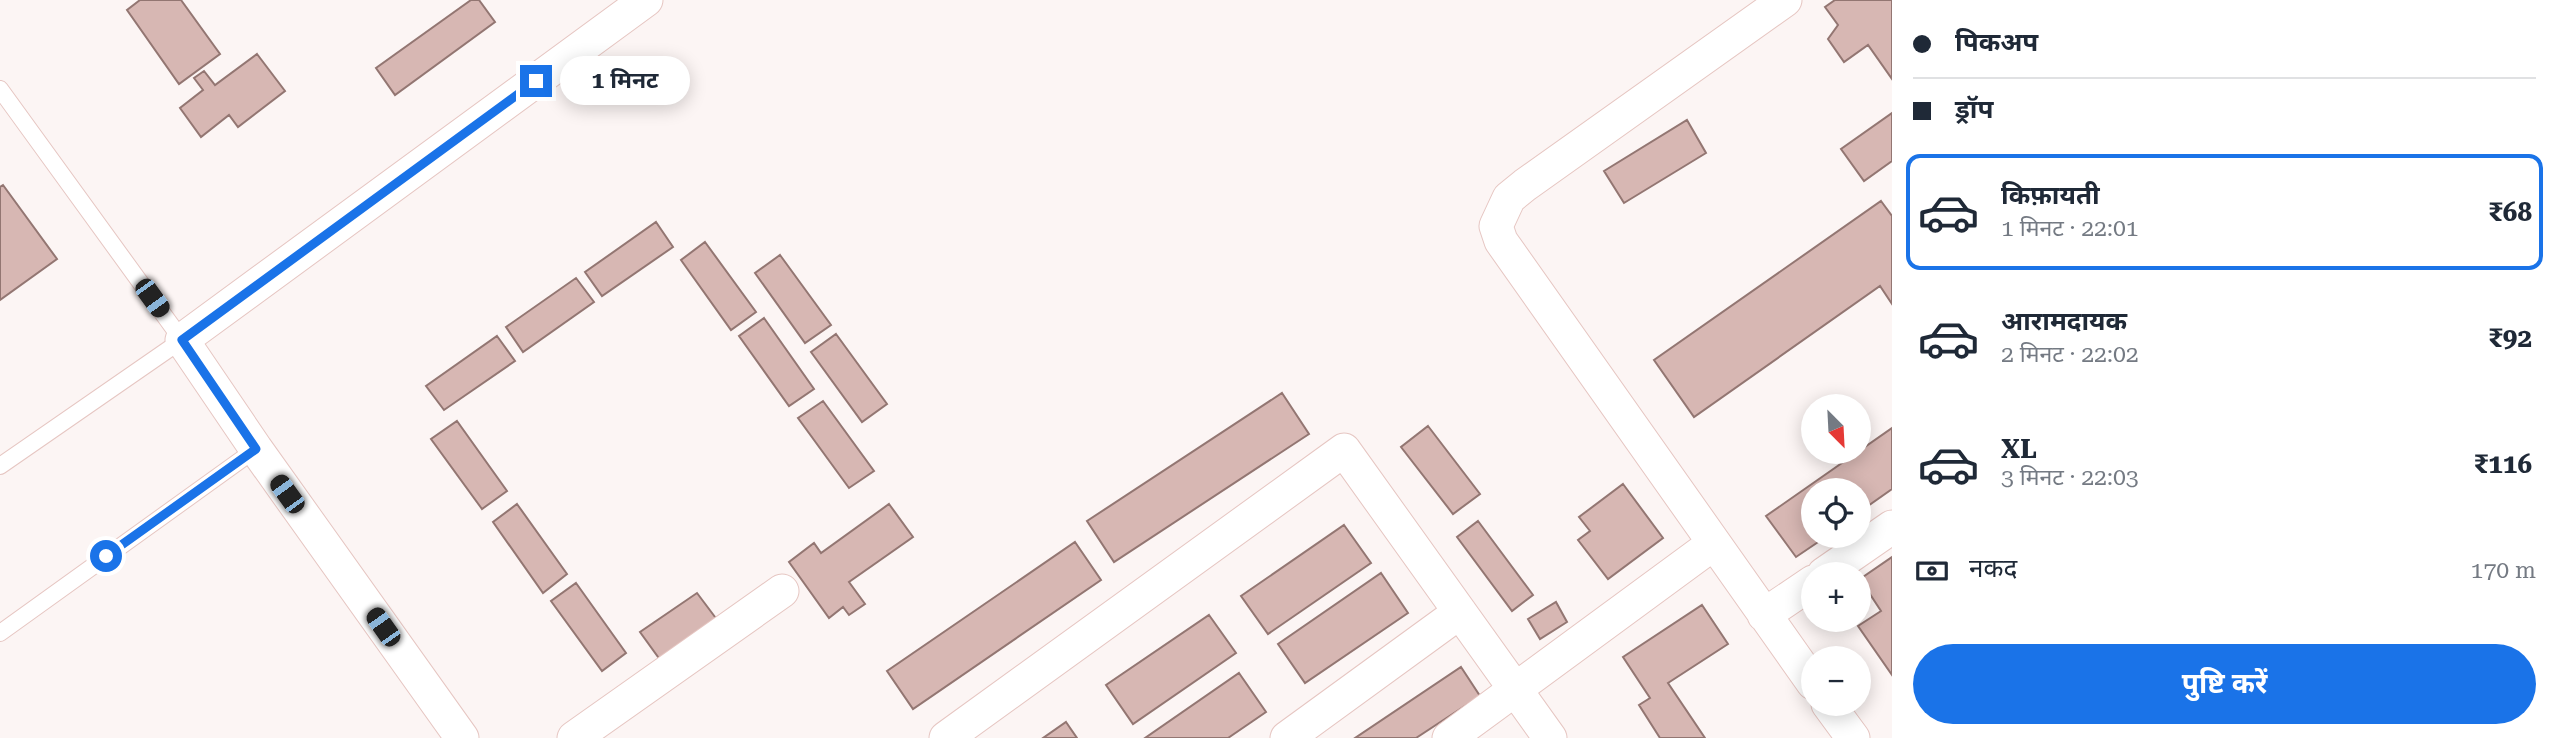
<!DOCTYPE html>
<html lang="hi">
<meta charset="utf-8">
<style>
:root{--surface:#fff;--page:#f2f2f3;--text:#1f2937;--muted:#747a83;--line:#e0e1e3;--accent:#1a73e8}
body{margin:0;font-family:"Roboto Serif","Noto Sans Devanagari",serif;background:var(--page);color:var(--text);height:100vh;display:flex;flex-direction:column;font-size:26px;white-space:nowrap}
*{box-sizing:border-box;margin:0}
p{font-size:23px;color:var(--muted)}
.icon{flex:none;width:38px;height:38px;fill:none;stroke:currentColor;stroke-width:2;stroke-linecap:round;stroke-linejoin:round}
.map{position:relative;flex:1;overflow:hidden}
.panel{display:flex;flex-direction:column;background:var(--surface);width:665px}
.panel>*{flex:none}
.guide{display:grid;align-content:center;height:154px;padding:0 21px;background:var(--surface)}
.needle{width:46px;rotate:156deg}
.fabs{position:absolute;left:1801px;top:394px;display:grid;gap:14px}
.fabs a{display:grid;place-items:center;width:70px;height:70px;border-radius:50%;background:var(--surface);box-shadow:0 4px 18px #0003;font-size:35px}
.end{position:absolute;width:32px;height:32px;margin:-16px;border:9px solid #1a73e8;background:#fff;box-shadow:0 0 0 4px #fff}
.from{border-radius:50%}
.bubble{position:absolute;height:49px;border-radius:24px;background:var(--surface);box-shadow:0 4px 18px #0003;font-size:23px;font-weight:700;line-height:49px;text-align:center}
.car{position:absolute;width:21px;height:42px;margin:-21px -10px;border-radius:9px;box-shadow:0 0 5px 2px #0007;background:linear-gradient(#222 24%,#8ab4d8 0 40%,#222 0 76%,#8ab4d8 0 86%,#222 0)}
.guide b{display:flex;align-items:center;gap:24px;height:66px;font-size:26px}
.guide b+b{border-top:2px solid var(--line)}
.guide i{width:18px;height:18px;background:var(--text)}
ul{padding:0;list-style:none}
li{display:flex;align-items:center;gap:21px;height:116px;margin:0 14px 10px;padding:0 7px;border:4px solid transparent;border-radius:14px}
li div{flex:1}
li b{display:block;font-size:26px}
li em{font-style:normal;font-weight:700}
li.active{border-color:var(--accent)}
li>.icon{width:63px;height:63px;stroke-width:1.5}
.pay{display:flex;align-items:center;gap:18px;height:77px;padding:0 21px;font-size:26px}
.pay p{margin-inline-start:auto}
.primary-button{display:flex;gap:14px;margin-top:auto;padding:14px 21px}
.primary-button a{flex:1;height:80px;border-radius:42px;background:var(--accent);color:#fff;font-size:28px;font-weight:700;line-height:80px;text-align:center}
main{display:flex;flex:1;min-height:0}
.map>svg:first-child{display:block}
.building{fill:#d7b7b3;stroke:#937672;stroke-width:2}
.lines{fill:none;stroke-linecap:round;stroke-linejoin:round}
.lane-casing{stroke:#e6c6c2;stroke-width:18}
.street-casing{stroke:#e6c6c2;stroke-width:35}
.lane{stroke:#fff;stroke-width:16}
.street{stroke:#fff;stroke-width:33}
.route{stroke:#1a73e8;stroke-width:9}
</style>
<main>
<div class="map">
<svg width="1892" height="738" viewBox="0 0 1892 738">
<rect width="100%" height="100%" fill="#fcf5f4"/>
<path class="building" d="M140,0H181L220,54L179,84L127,10Z
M471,0H479L495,22L395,95L376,68Z
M1835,0H1892V79L1868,45L1844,62L1828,39L1838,25L1825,7Z
M257,54L285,91L238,127L229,115L201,137L180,108L203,90L194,78L204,71L215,85Z
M1892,113V161L1864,181L1841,149Z
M1687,120L1706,153L1624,203L1604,171Z
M3,185L57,259L0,300V187Z
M1881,201L1892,216V304L1880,286L1694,417L1654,360Z
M656,222L673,247L602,296L585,272Z
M705,242L756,312L731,330L681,260Z
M780,255L831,325L805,343L755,273Z
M576,278L594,302L523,352L506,327Z
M764,318L814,389L789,406L739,336Z
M836,334L887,404L862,422L811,352Z
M497,336L515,361L444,410L426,386Z
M1282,393L1309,434L1114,562L1087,521Z
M823,401L874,471L849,488L798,418Z
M457,421L507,491L482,509L431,439Z
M1428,426L1480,494L1453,514L1401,447Z
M1892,428V489L1858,513V490H1813V536H1827L1796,557L1766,516Z
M1623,484L1663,538L1608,579L1578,540L1590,531L1579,517Z
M517,504L567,574L543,593L493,522Z
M889,504L913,537L849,582L865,604L849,615L843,607L829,618L789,562L814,543L821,553Z
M1478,521L1533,595L1512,611L1457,537Z
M1344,525L1371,563L1268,634L1241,596Z
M1075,542L1101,580L913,709L887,671Z
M1892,557V675L1858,626L1881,611L1860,579Z
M1381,573L1408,613L1305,683L1278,644Z
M576,583L626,653L602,671L551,601Z
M697,593L718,621L661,661L640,632Z
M1556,602L1567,622L1540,639L1528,619Z
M1702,605L1728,644L1668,683L1705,738H1660L1639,705L1650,698L1623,657Z
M1209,615L1236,653L1133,724L1106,685Z
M1461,667L1480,696L1416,738H1355Z
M1239,673L1266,712L1228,738H1145Z
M1066,722L1077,738H1043Z"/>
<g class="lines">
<defs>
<path id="lane" d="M0,89L182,340L0,466
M0,633L256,449"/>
<path id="street" d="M1785,0L1525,185L1509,198L1496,226L1501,241L1813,683
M1824,574L1892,527
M1764,615L1813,582
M1828,704L1853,738
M462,738L256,449L182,340L646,0
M574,738L782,591
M946,738L1344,450L1550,738
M1287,738L1460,612
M1449,738L1713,544"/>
</defs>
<use href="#lane" class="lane-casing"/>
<use href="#street" class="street-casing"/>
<use href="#lane" class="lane"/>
<use href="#street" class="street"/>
</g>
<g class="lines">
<path class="route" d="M106,556L256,449L182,340L536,81"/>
</g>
</svg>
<div class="fabs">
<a><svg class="needle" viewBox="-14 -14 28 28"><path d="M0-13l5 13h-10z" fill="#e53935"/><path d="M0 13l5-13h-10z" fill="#747a83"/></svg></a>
<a><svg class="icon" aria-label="locate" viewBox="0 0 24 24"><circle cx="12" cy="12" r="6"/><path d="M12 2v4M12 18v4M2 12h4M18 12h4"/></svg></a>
<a>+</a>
<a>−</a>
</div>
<i class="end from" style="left:106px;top:556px"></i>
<i class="end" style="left:536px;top:81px"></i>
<div class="bubble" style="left:560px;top:56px;width:130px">1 मिनट</div>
<i class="car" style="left:152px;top:298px;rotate:144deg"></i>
<i class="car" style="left:287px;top:494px;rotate:324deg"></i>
<i class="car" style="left:383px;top:627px;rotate:325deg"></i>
</div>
<section class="panel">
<div class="guide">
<b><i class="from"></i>पिकअप</b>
<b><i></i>ड्रॉप</b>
</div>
<ul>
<li class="active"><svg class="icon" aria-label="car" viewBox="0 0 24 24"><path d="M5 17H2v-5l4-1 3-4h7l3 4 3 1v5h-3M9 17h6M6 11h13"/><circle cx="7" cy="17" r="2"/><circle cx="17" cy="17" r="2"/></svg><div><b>किफ़ायती</b><p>1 मिनट · 22:01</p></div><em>₹68</em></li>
<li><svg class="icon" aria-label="car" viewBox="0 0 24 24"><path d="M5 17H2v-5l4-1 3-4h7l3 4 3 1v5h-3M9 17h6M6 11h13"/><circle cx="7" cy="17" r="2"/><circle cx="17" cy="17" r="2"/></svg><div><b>आरामदायक</b><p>2 मिनट · 22:02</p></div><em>₹92</em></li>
<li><svg class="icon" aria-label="car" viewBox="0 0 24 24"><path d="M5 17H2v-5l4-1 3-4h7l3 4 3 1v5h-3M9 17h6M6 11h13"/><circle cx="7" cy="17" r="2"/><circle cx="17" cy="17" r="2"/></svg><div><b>XL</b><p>3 मिनट · 22:03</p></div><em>₹116</em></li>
</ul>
<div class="pay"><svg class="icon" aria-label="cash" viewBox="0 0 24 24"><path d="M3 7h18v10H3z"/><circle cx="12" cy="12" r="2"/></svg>नकद<p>170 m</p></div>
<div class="primary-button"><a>पुष्टि करें</a></div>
</section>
</main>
